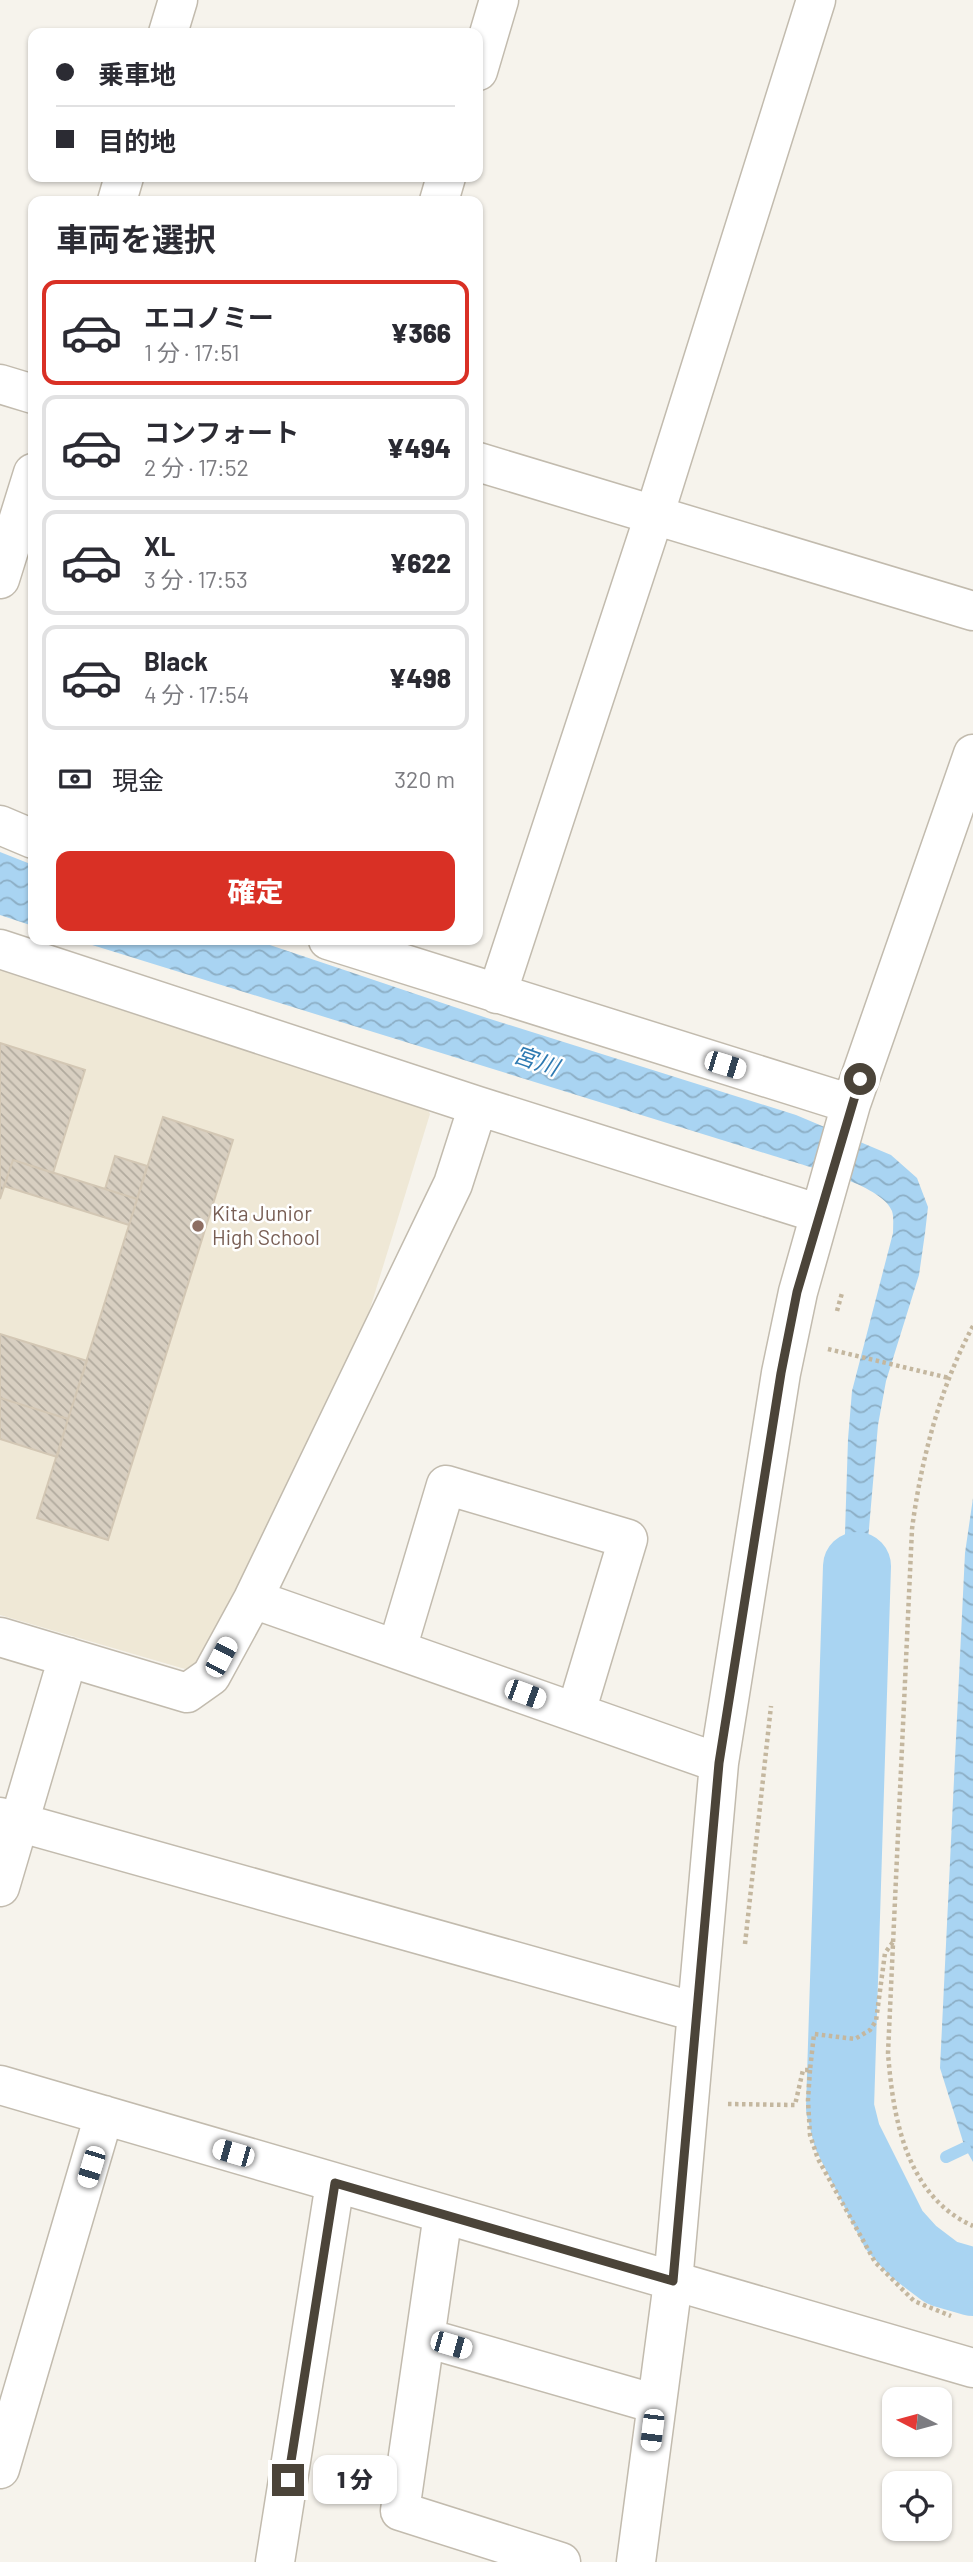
<!DOCTYPE html>
<html lang="ja">
<meta charset="utf-8">
<style>
:root{--surface:#fff;--page:#f2f2f3;--text:#2b2b33;--muted:#7c7c81;--line:#e1e1e2;--accent:#d93025}
body{margin:0;font-family:Barlow,"Noto Sans JP",sans-serif;background:var(--page);color:var(--text);height:100vh;display:flex;flex-direction:column;font-size:26px;white-space:nowrap}
*{box-sizing:border-box;margin:0}
p{font-size:23px;color:var(--muted)}
.icon{flex:none;width:38px;height:38px;fill:none;stroke:currentColor;stroke-width:2;stroke-linecap:round;stroke-linejoin:round}
.map{position:relative;flex:1;overflow:hidden}
.sheet{position:absolute;left:28px;top:196px;width:455px;height:749px;display:flex;flex-direction:column;background:var(--surface);border-radius:14px;box-shadow:0 2px 5px #0004}
.sheet>*{flex:none}
.banner{position:absolute;left:28px;top:28px;width:455px;height:154px;border-radius:14px;box-shadow:0 2px 5px #0004;display:grid;align-content:center;height:154px;padding:0 28px;background:var(--surface)}
.needle{width:46px;rotate:276deg}
.controls{position:absolute;left:882px;top:2387px;display:grid;gap:14px}
.controls a{display:grid;place-items:center;width:70px;height:70px;border-radius:14px;background:var(--surface);box-shadow:0 2px 5px #0004;font-size:35px}
.end{position:absolute;width:32px;height:32px;margin:-16px;border:9px solid #4b4439;background:#fff;box-shadow:0 0 0 4px #fff}
.from{border-radius:50%}
.bubble{position:absolute;height:49px;border-radius:14px;background:var(--surface);box-shadow:0 2px 5px #0004;font-size:23px;font-weight:800;line-height:49px;text-align:center}
.car{position:absolute;width:21px;height:42px;margin:-21px -10px;border-radius:9px;box-shadow:0 0 5px 2px #0007;background:linear-gradient(#fff 24%,#345 0 40%,#fff 0 76%,#345 0 86%,#fff 0)}
.banner b{display:flex;align-items:center;gap:24px;height:66px;font-size:26px}
.banner b+b{border-top:2px solid var(--line)}
.banner i{width:18px;height:18px;background:var(--text)}
ul{padding:0;list-style:none}
li{display:flex;align-items:center;gap:21px;height:105px;margin:0 14px 10px;padding:0 14px;border:4px solid var(--line);border-radius:14px}
li div{flex:1}
li b{display:block;font-size:26px}
li em{font-style:normal;font-weight:800}
li.active{border-color:var(--accent)}
li>.icon{width:63px;height:63px;stroke-width:1.5}
h2{padding:0 28px;font-size:32px;line-height:84px}
.pay{display:flex;align-items:center;gap:18px;height:77px;padding:0 28px;font-size:26px}
.pay p{margin-inline-start:auto}
.action{display:flex;gap:14px;margin-top:auto;padding:14px 28px}
.action a{flex:1;height:80px;border-radius:14px;background:var(--accent);color:#fff;font-size:28px;font-weight:800;line-height:80px;text-align:center}
.map>svg:first-child{display:block}
.education{fill:#efe8d6}
.water{fill:url(#water-waves)}
.lines{fill:none;stroke-linecap:round;stroke-linejoin:round}
.stream{stroke:#a9d4f2;stroke-width:12}
.river{stroke:#a9d4f2;stroke-width:68}
.building{fill:url(#building-back-hatch);stroke:#d3c7b4;stroke-width:2}
.minor-casing{stroke:#c2bbae;stroke-width:41}
.path{stroke:#c4b79f;stroke-width:4.5;stroke-dasharray:3.5 3.5;stroke-linecap:butt}
.minor{stroke:#fff;stroke-width:38}
.route{stroke:#4b4439;stroke-width:9}
.education-dot{fill:#8d6e63;stroke:#fff;stroke-width:2.5}
.labels{text-anchor:middle;stroke-width:5;stroke-linejoin:round;paint-order:stroke}
.education-label{font-size:21px;fill:#785e54;stroke:#fff;text-anchor:start}
.water-label{font-size:23px;font-style:italic;fill:#2e7ab2;stroke:#fff}
</style>
<div class="map">
<svg width="973" height="2562" viewBox="0 0 973 2562">
<defs>
<pattern id="water-waves" width="16" height="10" patternUnits="userSpaceOnUse" patternTransform="scale(1.75)"><rect width="16" height="10" fill="#a9d4f2"/><path d="M0 5q4-4 8 0t8 0" fill="none" stroke="#8caec5"/></pattern>
<pattern id="building-back-hatch" width="6" height="6" patternUnits="userSpaceOnUse" patternTransform="scale(1.75)"><rect width="6" height="6" fill="#d8cfc1"/><path d="M-1 5l2 2M0 0l6 6M5-1l2 2" fill="none" stroke="#b1aa9e"/></pattern>
</defs>
<rect width="100%" height="100%" fill="#f6f3ec"/>
<path class="education" d="M0,964L422,1098L430,1114L361,1338L204,1658L185,1669L0,1615Z"/>
<path class="water" d="M0,852L33,865V926L0,915Z
M76,940H255L487,1018L796,1115L891,1155L917,1178L928,1207L925,1233L919,1275L886,1381L878,1425L868,1540L864,1662L841,1659L848,1439L852,1391L893,1233C893,1226 894,1217 892,1211C882,1184 801,1165 774,1156Z
M973,1498V2162L965,2148L940,2068L965,1553Z"/>
<g class="lines">
<path class="stream" d="M946,2157L965,2148
M877,2196L896,2186"/>
<path class="river" d="M857,1566L840,2108L847,2136L894,2230L913,2251L942,2273L973,2282"/>
</g>
<path class="building" d="M0,1043L85,1070L53,1173L13,1160L0,1199Z
M163,1117L233,1140L108,1540L37,1518Z
M115,1156L147,1166L137,1199L105,1189Z
M13,1160L137,1199L129,1225L4,1186Z
M0,1334L87,1361L68,1419L0,1398Z
M0,1398L68,1419L57,1457L0,1439Z"/>
<g class="lines">
<defs>
<path id="minor" d="M168,33L178,0
M478,71L499,0
M117,201L124,177
M439,201L446,177
M0,384L33,394
M478,462L973,611
M0,579L33,473
M0,825L33,839
M328,940L851,1104
M0,949L478,1106L820,1214
M497,994L654,516L816,0
M253,1599L719,1763
M0,1637L187,1693L211,1676L253,1599L453,1184L478,1106
M397,1649L446,1485L628,1539L576,1712
M0,1817L696,2012
M0,1887L68,1657
M0,2085L973,2368
M443,2214L400,2511L561,2562
M426,2338L656,2404
M0,2469L104,2115
M275,2562L335,2183
M636,2562L673,2282L719,1763L781,1373L798,1292L851,1104L973,754"/>
</defs>
<use href="#minor" class="minor-casing"/>
<path class="path" d="M837,1311L842,1293
M973,1326C940,1387 921,1460 912,1529L888,2053C893,2118 906,2196 973,2226
M828,1349L949,1378
M745,1944L771,1706
M810,2070L808,2100L810,2135L818,2159L875,2262L914,2301L951,2316
M728,2104L795,2105L803,2070H810L814,2034L855,2039L870,2030L876,2021L885,1953L893,1942"/>
<use href="#minor" class="minor"/>
</g>
<g class="lines">
<path class="route" d="M288,2480L335,2183L673,2281L719,1763L781,1373L797,1292L860,1079"/>
</g>
<circle class="education-dot" cx="198" cy="1226" r="7"/>
<g class="labels">
<g class="education-label">
<text x="212" y="1221">Kita Junior<tspan x="212" dy="24">High School</tspan></text>
</g>
<g class="water-label">
<text transform="translate(536 1061) rotate(19)" y="8">宮川</text>
</g>
</g>
</svg>
<div class="controls">
<a><svg class="needle" viewBox="-14 -14 28 28"><path d="M0-13l5 13h-10z" fill="#e53935"/><path d="M0 13l5-13h-10z" fill="#7c7c81"/></svg></a>
<a><svg class="icon" aria-label="locate" viewBox="0 0 24 24"><circle cx="12" cy="12" r="6"/><path d="M12 2v4M12 18v4M2 12h4M18 12h4"/></svg></a>
</div>
<i class="end from" style="left:860px;top:1079px"></i>
<i class="end" style="left:288px;top:2480px"></i>
<div class="bubble" style="left:313px;top:2455px;width:84px">1 分</div>
<i class="car" style="left:725px;top:1065px;rotate:107deg"></i>
<i class="car" style="left:221px;top:1657px;rotate:28deg"></i>
<i class="car" style="left:525px;top:1694px;rotate:110deg"></i>
<i class="car" style="left:233px;top:2153px;rotate:286deg"></i>
<i class="car" style="left:91px;top:2167px;rotate:197deg"></i>
<i class="car" style="left:451px;top:2345px;rotate:106deg"></i>
<i class="car" style="left:652px;top:2430px;rotate:187deg"></i>
<div class="banner">
<b><i class="from"></i>乗車地</b>
<b><i></i>目的地</b>
</div>
<section class="sheet">
<h2>車両を選択</h2>
<ul>
<li class="active"><svg class="icon" aria-label="car" viewBox="0 0 24 24"><path d="M5 17H2v-5l4-1 3-4h7l3 4 3 1v5h-3M9 17h6M6 11h13"/><circle cx="7" cy="17" r="2"/><circle cx="17" cy="17" r="2"/></svg><div><b>エコノミー</b><p>1 分 · 17:51</p></div><em>¥366</em></li>
<li><svg class="icon" aria-label="car" viewBox="0 0 24 24"><path d="M5 17H2v-5l4-1 3-4h7l3 4 3 1v5h-3M9 17h6M6 11h13"/><circle cx="7" cy="17" r="2"/><circle cx="17" cy="17" r="2"/></svg><div><b>コンフォート</b><p>2 分 · 17:52</p></div><em>¥494</em></li>
<li><svg class="icon" aria-label="car" viewBox="0 0 24 24"><path d="M5 17H2v-5l4-1 3-4h7l3 4 3 1v5h-3M9 17h6M6 11h13"/><circle cx="7" cy="17" r="2"/><circle cx="17" cy="17" r="2"/></svg><div><b>XL</b><p>3 分 · 17:53</p></div><em>¥622</em></li>
<li><svg class="icon" aria-label="car" viewBox="0 0 24 24"><path d="M5 17H2v-5l4-1 3-4h7l3 4 3 1v5h-3M9 17h6M6 11h13"/><circle cx="7" cy="17" r="2"/><circle cx="17" cy="17" r="2"/></svg><div><b>Black</b><p>4 分 · 17:54</p></div><em>¥498</em></li>
</ul>
<div class="pay"><svg class="icon" aria-label="cash" viewBox="0 0 24 24"><path d="M3 7h18v10H3z"/><circle cx="12" cy="12" r="2"/></svg>現金<p>320 m</p></div>
<div class="action"><a>確定</a></div>
</section>
</div>
